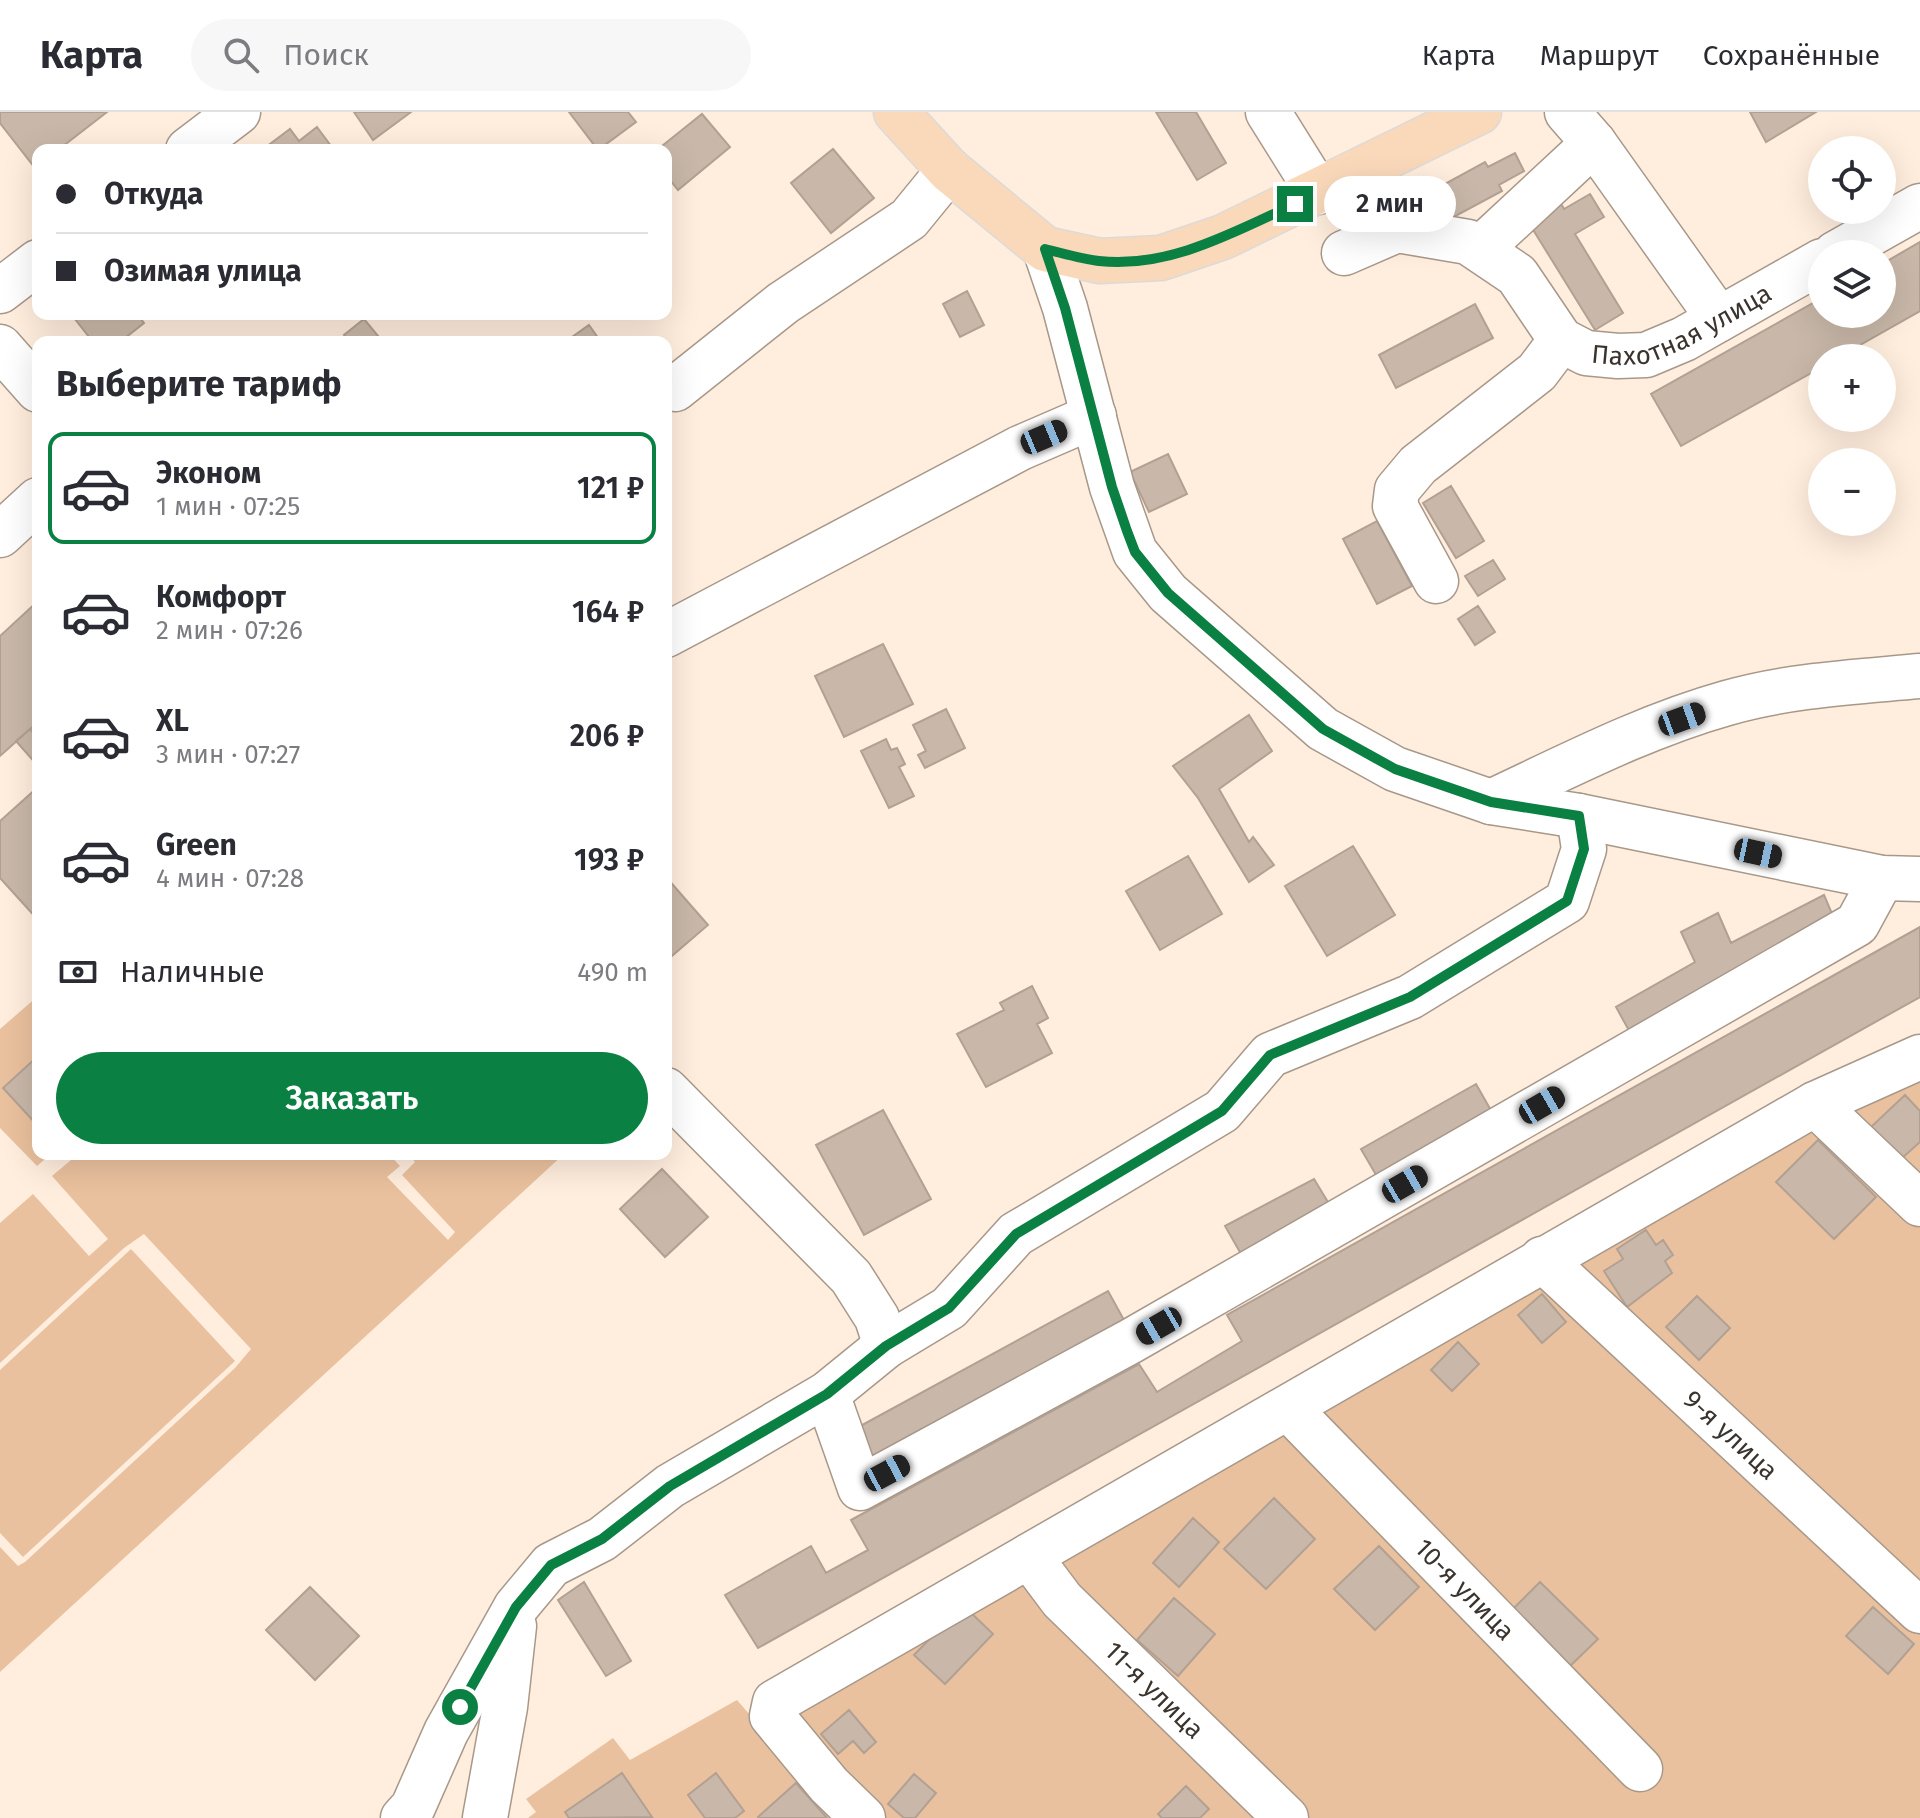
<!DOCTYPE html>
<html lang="ru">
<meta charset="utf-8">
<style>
:root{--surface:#fff;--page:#f7f7f7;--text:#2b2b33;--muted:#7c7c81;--line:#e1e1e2;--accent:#0b8043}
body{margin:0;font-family:"Fira Sans",sans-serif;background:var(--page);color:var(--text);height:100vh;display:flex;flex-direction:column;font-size:30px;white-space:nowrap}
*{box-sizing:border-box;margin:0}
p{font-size:26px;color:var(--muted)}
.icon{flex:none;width:44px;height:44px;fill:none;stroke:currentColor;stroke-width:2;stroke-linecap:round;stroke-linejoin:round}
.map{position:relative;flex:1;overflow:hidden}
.drawer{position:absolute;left:32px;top:224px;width:640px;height:824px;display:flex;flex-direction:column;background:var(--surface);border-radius:16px;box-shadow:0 8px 32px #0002}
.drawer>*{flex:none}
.banner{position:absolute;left:32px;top:32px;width:640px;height:176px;border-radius:16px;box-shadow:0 8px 32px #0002;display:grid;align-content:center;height:176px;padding:0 24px;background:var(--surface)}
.buttons{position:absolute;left:1808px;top:24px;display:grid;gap:16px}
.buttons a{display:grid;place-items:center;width:88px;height:88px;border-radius:50%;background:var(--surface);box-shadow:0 8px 32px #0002;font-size:40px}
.end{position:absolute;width:36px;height:36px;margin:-18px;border:10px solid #0b8043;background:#fff;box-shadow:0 0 0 4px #fff}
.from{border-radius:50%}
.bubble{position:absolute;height:56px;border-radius:28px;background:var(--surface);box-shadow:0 8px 32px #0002;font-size:26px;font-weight:600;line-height:56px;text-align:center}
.car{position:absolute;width:24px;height:48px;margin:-24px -12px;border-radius:10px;box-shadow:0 0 6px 2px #0007;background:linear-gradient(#222 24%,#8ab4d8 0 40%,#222 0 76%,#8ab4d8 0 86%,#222 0)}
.banner b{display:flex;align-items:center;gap:28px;height:76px;font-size:30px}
.banner b+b{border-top:2px solid var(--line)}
.banner i{width:20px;height:20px;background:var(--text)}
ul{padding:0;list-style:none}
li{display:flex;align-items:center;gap:24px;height:112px;margin:0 16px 12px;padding:0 8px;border:4px solid transparent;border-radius:16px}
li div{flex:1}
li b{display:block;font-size:30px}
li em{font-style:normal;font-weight:600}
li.selected{border-color:var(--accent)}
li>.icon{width:72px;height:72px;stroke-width:1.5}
h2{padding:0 24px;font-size:36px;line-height:96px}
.pay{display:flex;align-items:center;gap:20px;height:88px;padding:0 24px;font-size:30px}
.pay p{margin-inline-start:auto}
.button{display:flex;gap:16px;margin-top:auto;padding:16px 24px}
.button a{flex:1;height:92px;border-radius:48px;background:var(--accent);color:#fff;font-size:32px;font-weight:600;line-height:92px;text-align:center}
header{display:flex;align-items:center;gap:48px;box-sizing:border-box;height:112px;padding:0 40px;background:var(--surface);border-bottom:2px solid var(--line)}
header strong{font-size:38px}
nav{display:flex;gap:44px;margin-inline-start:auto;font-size:28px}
.search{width:560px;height:72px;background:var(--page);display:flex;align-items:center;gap:20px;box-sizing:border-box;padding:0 28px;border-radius:44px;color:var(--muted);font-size:30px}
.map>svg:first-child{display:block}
.green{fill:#eac19e}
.building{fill:#c9b8a9;stroke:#b2a193;stroke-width:2}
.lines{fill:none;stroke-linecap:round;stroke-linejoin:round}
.minor-casing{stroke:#a8988a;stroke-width:47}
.major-casing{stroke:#dcdad9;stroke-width:47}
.minor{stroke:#fff;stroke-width:44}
.major{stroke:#fad9bb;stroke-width:44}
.route{stroke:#0b8043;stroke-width:10}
.labels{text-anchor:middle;stroke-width:6;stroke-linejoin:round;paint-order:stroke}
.street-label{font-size:26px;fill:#3b342e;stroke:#fff}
</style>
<header>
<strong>Карта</strong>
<div class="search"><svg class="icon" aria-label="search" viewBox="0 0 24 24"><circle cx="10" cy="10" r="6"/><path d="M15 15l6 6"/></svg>Поиск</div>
<nav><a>Карта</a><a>Маршрут</a><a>Сохранённые</a></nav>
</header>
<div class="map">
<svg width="1920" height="1706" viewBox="0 0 1920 1706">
<rect width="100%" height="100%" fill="#ffeddd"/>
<path class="green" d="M38,884V944L3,976L38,1014V1042H51L37,1054L0,1016V917Z
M1920,965V1706H528L536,1700L526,1687L613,1626L630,1648L737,1588L768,1624L814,1591L1550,1164L1603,1140L1807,1020Z
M78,1042H389L400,1054L387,1065L448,1128L455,1120L402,1063L415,1050L408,1042H564L0,1560V1435L18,1454L25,1450L235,1256L251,1237L144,1122L124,1136L0,1251V1111L33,1082L89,1144L108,1127L52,1064Z
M131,1137L235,1249L23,1445L0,1421V1258Z"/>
<path class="building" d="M0,0H107L58,38H38L35,56L0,11Z
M354,0H411L373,28Z
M569,0H628L636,10L598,38Z
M1156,0H1196L1226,51L1197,68Z
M1750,0H1816L1766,30Z
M702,2L730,35L678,78L666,63V38H657Z
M317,15L334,38H262L290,17L299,29Z
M833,37L874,86L831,121L791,71Z
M1515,41L1524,59L1499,73L1502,79L1450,107L1434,78L1485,50L1488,55Z
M1590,82L1604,105L1575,122L1623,201L1595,218L1524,103L1556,83L1564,97Z
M1920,130V199L1837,246H1822V255L1681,334L1651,282L1822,186V202H1882V152Z
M967,179L984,213L960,225L943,192Z
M1475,192L1493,226L1396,276L1379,243Z
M71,202H137L144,211L120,230H93Z
M364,207L383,230H350L344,223Z
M589,213L601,230H565Z
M1168,342L1187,382L1149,400L1130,360Z
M1451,374L1484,429L1456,446L1423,391Z
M1377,409L1412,474L1377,492L1343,427Z
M1493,448L1505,467L1478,484L1465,464Z
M38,489V610L0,644V524Z
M1478,494L1495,520L1475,533L1458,507Z
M883,532L913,592L844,625L815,564Z
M946,597L965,636L925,656L918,643L926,639L913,613Z
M1249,603L1272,639L1219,677L1249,730L1253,725L1274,753L1249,770L1198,686L1173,654Z
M30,617L38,626V654L16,629Z
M886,627L891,638L897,636L905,652L899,655L914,684L889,696L861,639Z
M38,675V808L0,766V709Z
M1353,734L1395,803L1327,844L1285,774Z
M1188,744L1222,802L1160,838L1126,779Z
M666,765L708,813L666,849Z
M1824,783L1836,811L1632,924L1616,895L1695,850L1681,820L1718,801L1731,831Z
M1920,815V885L758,1536L725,1483L811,1434L826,1461L868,1438L851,1408L1139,1252L1157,1280L1242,1229L1227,1203Z
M1032,874L1048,906L1037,912L1052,941L986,975L957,922L1004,898L1000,891Z
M38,944V1014L3,976Z
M1476,972L1493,1002L1379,1068L1361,1037Z
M1905,983L1920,999V1030L1901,1047L1871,1015Z
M883,998L931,1087L864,1123L816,1033Z
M1818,1028L1876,1085L1834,1127L1776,1070Z
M662,1057L708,1105L665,1145L620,1097Z
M1314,1067L1331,1095L1241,1142L1225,1114Z
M1646,1118L1656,1133L1663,1128L1673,1143L1665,1149L1672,1161L1627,1195L1604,1159L1623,1147L1617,1137Z
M1108,1179L1124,1208L868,1348L853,1318Z
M1542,1182L1566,1210L1542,1231L1518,1203Z
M1697,1184L1730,1216L1699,1248L1666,1215Z
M1458,1230L1479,1252L1452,1279L1431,1258Z
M1274,1386L1315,1427L1266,1477L1224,1437Z
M1193,1406L1219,1430L1179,1475L1153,1451Z
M1379,1434L1419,1475L1375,1518L1334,1477Z
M584,1470L631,1549L606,1564L558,1488Z
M1540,1470L1598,1527L1566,1558L1508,1502Z
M310,1475L359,1524L315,1568L266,1518Z
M1174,1486L1215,1522L1178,1564L1137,1528Z
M963,1493L993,1522L945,1572L914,1543Z
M1873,1495L1914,1532L1888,1562L1846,1524Z
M849,1598L876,1630L864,1641L853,1629L838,1642L821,1622Z
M622,1661L652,1705L569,1706L565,1700Z
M716,1661L744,1699L735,1706H705L688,1683Z
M914,1662L936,1681L915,1706H904L888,1692Z
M796,1671L827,1706H759L758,1705Z
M1186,1674L1209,1697L1200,1706H1162L1158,1702Z"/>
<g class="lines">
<defs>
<g id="minor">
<path d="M1268,0L1318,80"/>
<path d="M1567,0L1594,31L1719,207"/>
<path d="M188,38L238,0"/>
<path d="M1045,137L1065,196L1112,375L1135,440L1168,481L1323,617L1395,657L1491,690L1579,704L1882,766L1920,767"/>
<path d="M1480,137L1594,31"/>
<path id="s1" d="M1344,141L1397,118L1468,130L1517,163L1561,228L1586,241L1618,244L1646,243L1684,227L1822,149"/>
<path d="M1835,142L1920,94"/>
<path d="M0,179L38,150"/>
<path d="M0,235L38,278"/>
<path d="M675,277L783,191L909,107L949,58"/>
<path d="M0,423L38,388"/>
<path d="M1436,469L1395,394L1397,378L1418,353L1537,260L1561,228"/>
<path d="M666,523L1020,336L1094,304"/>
<path d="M1491,690C1568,654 1645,614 1727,591C1790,573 1855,570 1920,564"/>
<path d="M666,978L851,1165L877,1206L886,1234"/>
<path d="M1815,992L1920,1092"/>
<path id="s2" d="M1542,1147L1920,1499"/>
<path d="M827,1282L860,1376L1131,1229L1857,812L1882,766"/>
<path id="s3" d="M1289,1297L1640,1657"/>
<path id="s4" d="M1029,1444L1062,1488L1286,1706"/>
<path d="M403,1706L413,1695L446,1620L516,1495L551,1453L602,1427L670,1374L827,1282L886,1234L949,1196L1016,1122L1222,999L1270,943L1410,885L1567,789L1584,737L1579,704"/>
<path d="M485,1706L505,1595L514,1514"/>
<path d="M863,1706L829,1673L772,1604L775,1590L1815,992L1920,945"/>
</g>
<path id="major" d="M896,0L949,58L1045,137L1100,149L1161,146L1223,125L1479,0"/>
</defs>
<use href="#minor" class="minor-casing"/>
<use href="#major" class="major-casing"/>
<use href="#minor" class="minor"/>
<use href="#major" class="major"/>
</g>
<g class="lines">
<path class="route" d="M460,1595L516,1495L551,1453L602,1427L670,1374L827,1282L886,1234L949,1196L1016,1122L1222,999L1270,943L1410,885L1567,789L1584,737L1579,704L1491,690L1395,657L1323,617L1168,481L1135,440L1127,419L1112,375L1065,196L1045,137C1062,141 1081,147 1099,149C1168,157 1234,120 1295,92"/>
</g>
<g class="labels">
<g class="street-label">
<text dy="9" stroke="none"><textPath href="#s1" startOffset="398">Пахотная улица</textPath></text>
<text dy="9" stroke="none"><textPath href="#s2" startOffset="258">9-я улица</textPath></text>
<text dy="9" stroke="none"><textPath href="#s3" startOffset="252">10-я улица</textPath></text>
<text dy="9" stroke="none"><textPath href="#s4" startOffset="184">11-я улица</textPath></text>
</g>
</g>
</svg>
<div class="buttons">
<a><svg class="icon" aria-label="locate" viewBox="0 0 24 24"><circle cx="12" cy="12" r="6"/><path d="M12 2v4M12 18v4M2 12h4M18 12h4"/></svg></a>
<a><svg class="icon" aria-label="layers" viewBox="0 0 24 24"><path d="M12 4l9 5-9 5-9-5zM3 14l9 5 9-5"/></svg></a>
<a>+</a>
<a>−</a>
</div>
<i class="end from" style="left:460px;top:1595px"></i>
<i class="end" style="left:1295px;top:92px"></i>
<div class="bubble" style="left:1324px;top:64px;width:132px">2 мин</div>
<i class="car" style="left:1044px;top:325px;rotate:67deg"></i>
<i class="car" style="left:1682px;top:607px;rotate:70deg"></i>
<i class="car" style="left:1758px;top:741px;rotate:102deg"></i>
<i class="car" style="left:1542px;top:993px;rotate:60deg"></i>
<i class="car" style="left:1405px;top:1072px;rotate:60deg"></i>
<i class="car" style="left:1159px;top:1214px;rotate:240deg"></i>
<i class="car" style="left:887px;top:1361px;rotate:62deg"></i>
<div class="banner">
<b><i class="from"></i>Откуда</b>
<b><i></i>Озимая улица</b>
</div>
<section class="drawer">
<h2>Выберите тариф</h2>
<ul>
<li class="selected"><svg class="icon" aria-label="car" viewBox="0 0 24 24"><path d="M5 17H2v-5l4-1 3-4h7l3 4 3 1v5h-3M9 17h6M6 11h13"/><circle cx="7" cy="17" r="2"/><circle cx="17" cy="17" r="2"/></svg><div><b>Эконом</b><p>1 мин · 07:25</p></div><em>121 ₽</em></li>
<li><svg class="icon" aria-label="car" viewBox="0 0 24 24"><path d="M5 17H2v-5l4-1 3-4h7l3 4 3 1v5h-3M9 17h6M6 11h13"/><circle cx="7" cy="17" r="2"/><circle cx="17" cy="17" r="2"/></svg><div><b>Комфорт</b><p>2 мин · 07:26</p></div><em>164 ₽</em></li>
<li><svg class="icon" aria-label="car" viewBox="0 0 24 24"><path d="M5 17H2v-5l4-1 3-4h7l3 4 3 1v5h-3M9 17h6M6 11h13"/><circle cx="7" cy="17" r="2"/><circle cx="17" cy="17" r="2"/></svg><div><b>XL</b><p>3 мин · 07:27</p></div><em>206 ₽</em></li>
<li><svg class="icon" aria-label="car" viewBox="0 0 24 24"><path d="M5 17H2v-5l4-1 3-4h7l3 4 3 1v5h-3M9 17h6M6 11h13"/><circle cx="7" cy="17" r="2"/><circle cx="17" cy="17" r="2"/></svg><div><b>Green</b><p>4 мин · 07:28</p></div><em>193 ₽</em></li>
</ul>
<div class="pay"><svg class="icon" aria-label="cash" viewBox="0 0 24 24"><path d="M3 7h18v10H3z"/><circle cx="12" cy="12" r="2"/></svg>Наличные<p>490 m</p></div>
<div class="button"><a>Заказать</a></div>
</section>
</div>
